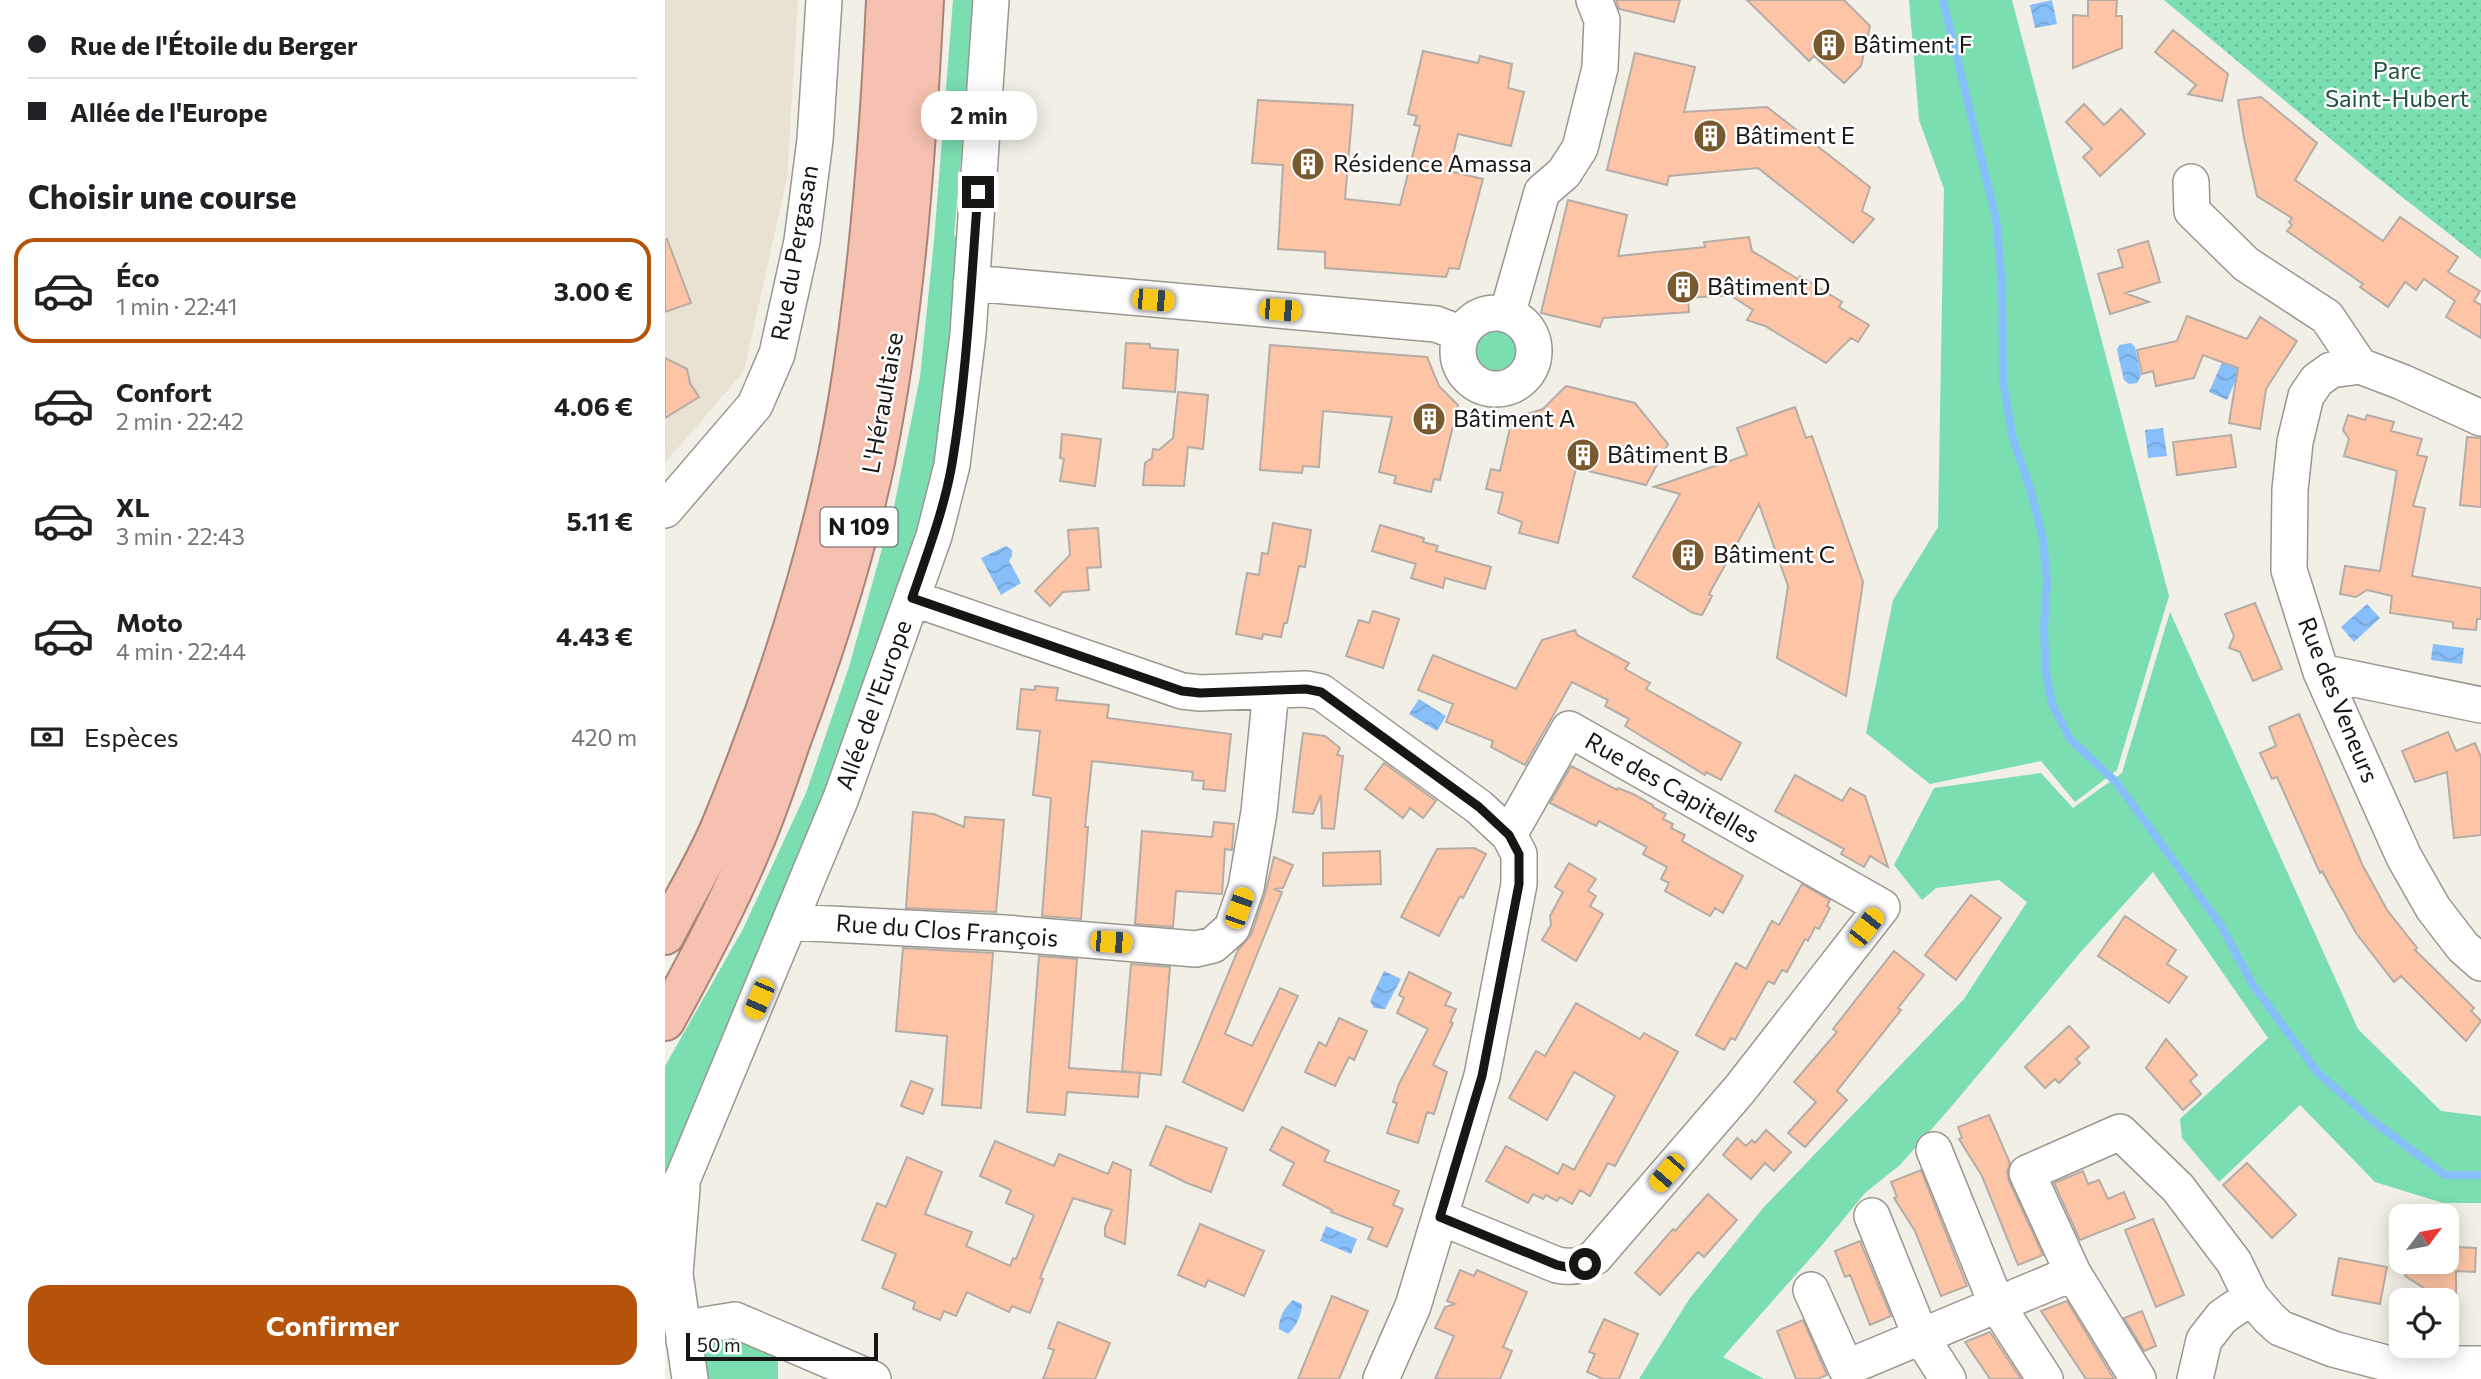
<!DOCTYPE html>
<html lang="fr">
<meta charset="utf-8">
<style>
:root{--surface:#fff;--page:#f6f6f6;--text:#202124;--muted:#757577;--line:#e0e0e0;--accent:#b45309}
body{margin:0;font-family:Commissioner,sans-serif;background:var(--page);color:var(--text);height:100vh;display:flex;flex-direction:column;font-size:26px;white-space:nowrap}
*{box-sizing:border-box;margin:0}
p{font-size:23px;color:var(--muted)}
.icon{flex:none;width:38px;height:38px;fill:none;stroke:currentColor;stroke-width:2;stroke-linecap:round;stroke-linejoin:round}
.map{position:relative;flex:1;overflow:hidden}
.panel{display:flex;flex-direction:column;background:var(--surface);width:665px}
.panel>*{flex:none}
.guide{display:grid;align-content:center;height:154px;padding:0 28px;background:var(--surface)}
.needle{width:46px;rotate:58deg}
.controls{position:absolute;left:1724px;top:1204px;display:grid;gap:14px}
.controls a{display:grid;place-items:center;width:70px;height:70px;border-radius:14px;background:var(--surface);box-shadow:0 4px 18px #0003;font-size:35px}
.scale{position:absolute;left:21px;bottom:18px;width:192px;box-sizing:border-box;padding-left:7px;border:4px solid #171613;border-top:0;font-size:19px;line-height:24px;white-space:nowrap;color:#171613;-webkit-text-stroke:5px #fff;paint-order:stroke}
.end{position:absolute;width:32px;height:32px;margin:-16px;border:9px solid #171613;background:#fff;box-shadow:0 0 0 4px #fff}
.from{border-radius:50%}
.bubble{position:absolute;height:49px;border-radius:21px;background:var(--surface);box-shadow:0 4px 18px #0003;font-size:23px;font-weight:700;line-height:49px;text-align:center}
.car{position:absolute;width:21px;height:42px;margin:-21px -10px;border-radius:9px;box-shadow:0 0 5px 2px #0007;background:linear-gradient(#f5c518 24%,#345 0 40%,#f5c518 0 76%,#345 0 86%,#f5c518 0)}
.guide b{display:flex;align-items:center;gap:24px;height:66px;font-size:26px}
.guide b+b{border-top:2px solid var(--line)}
.guide i{width:18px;height:18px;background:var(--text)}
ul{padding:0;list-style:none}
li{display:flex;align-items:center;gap:21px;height:105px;margin:0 14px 10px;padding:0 14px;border:4px solid transparent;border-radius:21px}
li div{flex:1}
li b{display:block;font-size:26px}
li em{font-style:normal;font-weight:700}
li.current{border-color:var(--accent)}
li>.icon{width:63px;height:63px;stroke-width:1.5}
h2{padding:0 28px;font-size:32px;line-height:84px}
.pay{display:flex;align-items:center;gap:18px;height:77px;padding:0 28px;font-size:26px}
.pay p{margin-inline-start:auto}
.cta{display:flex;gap:14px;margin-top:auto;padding:14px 28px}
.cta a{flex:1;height:80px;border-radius:21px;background:var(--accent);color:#fff;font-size:28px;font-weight:700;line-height:80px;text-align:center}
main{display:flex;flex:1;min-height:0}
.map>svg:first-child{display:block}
.built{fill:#e9e2d2}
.grass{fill:#7adeb0}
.park{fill:url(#park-dots)}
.water{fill:url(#water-waves)}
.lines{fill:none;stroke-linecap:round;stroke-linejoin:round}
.stream{stroke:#87bffa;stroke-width:8}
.building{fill:#fdc5a5;stroke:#b5aca7;stroke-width:2}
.minor-casing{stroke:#9b978f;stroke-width:38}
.highway-casing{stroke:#a88579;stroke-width:42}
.minor{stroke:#fff;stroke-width:35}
.highway{stroke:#f6c1b0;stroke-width:38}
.route{stroke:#171613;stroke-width:9}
.labels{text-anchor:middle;stroke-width:5;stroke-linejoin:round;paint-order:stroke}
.shield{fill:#fff;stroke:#5d5c5a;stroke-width:2}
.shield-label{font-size:23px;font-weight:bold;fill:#171613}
.poi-label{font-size:24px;fill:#171613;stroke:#fff;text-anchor:start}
.park-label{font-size:24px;fill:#22523d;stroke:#fff}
.street-label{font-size:24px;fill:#171613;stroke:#fff}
</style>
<main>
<section class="panel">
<div class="guide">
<b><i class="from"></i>Rue de l'Étoile du Berger</b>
<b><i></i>Allée de l'Europe</b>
</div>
<h2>Choisir une course</h2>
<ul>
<li class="current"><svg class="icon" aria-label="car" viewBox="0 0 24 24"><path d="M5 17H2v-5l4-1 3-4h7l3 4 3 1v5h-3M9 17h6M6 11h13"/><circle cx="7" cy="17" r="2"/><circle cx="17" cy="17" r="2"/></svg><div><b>Éco</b><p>1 min · 22:41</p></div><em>3.00 €</em></li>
<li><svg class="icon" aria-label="car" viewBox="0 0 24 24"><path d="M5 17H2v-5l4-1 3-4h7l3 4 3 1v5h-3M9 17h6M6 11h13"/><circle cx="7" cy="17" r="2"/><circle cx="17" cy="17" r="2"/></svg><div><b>Confort</b><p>2 min · 22:42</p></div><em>4.06 €</em></li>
<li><svg class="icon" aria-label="car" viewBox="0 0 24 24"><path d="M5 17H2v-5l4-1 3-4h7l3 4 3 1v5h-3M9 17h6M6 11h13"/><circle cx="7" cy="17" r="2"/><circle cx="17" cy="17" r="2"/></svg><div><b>XL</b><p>3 min · 22:43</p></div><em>5.11 €</em></li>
<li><svg class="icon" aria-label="car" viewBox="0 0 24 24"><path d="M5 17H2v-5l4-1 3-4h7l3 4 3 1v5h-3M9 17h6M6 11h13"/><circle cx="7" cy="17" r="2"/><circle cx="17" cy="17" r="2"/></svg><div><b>Moto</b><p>4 min · 22:44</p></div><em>4.43 €</em></li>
</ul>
<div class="pay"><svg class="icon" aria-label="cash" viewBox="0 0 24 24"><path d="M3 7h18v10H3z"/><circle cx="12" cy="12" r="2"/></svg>Espèces<p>420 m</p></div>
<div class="cta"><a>Confirmer</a></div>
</section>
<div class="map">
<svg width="1816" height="1379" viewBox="0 0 1816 1379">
<defs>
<pattern id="park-dots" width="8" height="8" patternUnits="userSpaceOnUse" patternTransform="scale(1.75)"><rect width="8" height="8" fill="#7adeb0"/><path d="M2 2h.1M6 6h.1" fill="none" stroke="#69be96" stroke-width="1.8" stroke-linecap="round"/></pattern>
<pattern id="water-waves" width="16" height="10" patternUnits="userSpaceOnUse" patternTransform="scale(1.75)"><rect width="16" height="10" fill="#87bffa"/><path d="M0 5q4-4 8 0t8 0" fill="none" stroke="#74a3d5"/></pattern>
</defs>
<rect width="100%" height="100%" fill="#f2efe6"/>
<path class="built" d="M0,0H133L122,178L79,371L0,463Z"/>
<path class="grass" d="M288,0H310L289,236L300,239L265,504L157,806L0,1174V1066L78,929L141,793L184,667L230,502L255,377L269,241Z
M1244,0H1347L1504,596L1452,770L1410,802L1376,761L1265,784L1201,733L1228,600L1273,527L1279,189L1254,120Z
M810 349a21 21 0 1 1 42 0a21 21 0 1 1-42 0Z
M1505,612L1693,1029L1776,1111L1816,1116V1203H1778L1710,1182L1635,1105L1554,1182L1517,1138L1515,1119L1603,1038L1488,872L1414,954L1286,1107L1235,1165L1200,1193L1158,1244L1058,1357L1099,1379H974L1025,1298L1099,1207L1299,999L1362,902L1334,880L1271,888L1257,900L1229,865L1269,788L1376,773L1408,808L1457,773Z
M71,1334L113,1358V1379H35L30,1354L40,1341Z"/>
<path class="park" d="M1499,0H1816V259L1703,170Z"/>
<path class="water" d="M1387,0L1392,24L1370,28L1365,5Z
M1466,343L1470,347L1476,376L1472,383L1464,384L1459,380L1452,350L1454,345Z
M1558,360L1576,368L1562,400L1544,392Z
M1498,428L1502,456L1483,458L1480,430Z
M341,546L347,550V556L344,561L356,583L336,595L316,558Z
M1702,604L1715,618L1689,642L1676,627Z
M1768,644L1799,648L1797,664L1766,660Z
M754,699L781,716L772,731L744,714Z
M719,971L736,979L720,1009L709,1008L705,1001Z
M661,1226L692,1239L686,1254L655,1241Z
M628,1300L637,1304C636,1317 632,1325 623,1334L614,1329C614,1317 619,1308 628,1300Z"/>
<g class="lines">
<path class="stream" d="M1278,0L1331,219L1337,283L1338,381L1348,439L1365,488L1378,539L1382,581L1379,629L1381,673L1387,704L1405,739L1451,782L1555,924L1588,985L1653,1073L1708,1121L1780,1175H1816"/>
</g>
<path class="building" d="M951,0H1015L1009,22L954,9Z
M1082,0H1179L1205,26L1196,66L1179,83L1149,56L1144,61Z
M1423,0H1452L1451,16H1457V48L1408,68V15L1423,16Z
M1508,30L1563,74L1557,101L1523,94L1531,85L1490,52Z
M758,51L813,63L815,56L847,64L843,88L859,92L846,146L793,134L784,171L818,179L794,269L784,268L781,277L660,268V252L613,249L618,165L587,163L593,100L688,105L680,199L735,205L755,126L749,125L752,116L743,114Z
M970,53L1030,67L1019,112L1102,107L1205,187L1197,211L1209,219L1188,243L1093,168L1004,176L1002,185L942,170Z
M1596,97L1652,143L1630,180L1718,241L1735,217L1793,257L1783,272L1815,291L1809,301L1816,305V338L1781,317L1790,301L1759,279L1751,290L1740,282L1723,307L1695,287L1698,284L1622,231L1627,225L1624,222L1627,218L1592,196L1579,138L1573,100Z
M1419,104L1439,125L1456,109L1480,134L1435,176L1418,157L1427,149L1401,122Z
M903,200L962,215L953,256L1040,247L1039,242L1084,237L1087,251L1133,279L1135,276L1177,302L1174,307L1204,325L1193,342L1186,338L1161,363L1100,326L1082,320L1088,310L1065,295L1023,298L1024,312L938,318L935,327L876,313Z
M2,239L26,303L0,312V240Z
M1483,241L1495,282L1460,293L1484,302L1445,314L1433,274L1458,267L1453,250Z
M1522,316L1582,339L1595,317L1632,341L1601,389L1595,429L1564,423L1573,368L1538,355L1529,378L1491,386L1488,371L1477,374L1472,350L1512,341Z
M461,343L485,344V348L513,350L510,392L458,388Z
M605,345L762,357L774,386L793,405L775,480L769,479L766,492L729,483L731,476L714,472L727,417L658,411L654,467L638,466L637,473L595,470Z
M0,358L22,369L25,383L34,397L0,418Z
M901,386L970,403L1003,444L981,485L911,468L893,543L854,533L857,522L833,513L838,493L821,489L826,469L835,471L847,419L878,409Z
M513,392L543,395L538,449L523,447L519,486L478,485L480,463L487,458L488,449L494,450L508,438Z
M1130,407L1141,438L1147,436L1198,582L1181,696L1112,658L1123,586L1094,504L1044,594L1047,596L1037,615L1028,613L968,577L1015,494L989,487L1082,455L1072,428Z
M1683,415L1700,420L1702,415L1729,422L1726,431L1757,439L1752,455L1762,457L1748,506L1760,508L1747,576L1816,588V619H1812L1811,630L1788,628V622L1725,613L1727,596L1702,590L1691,597L1675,594L1680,566L1715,571L1732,471L1679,456L1684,439L1678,430Z
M397,434L436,439L430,486L395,481L399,459L395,458Z
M1566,435L1571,467L1512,475L1508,442Z
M1802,437L1816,438V507L1795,505Z
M608,523L646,530L640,567L634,566L622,623H619L616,637L598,634L597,639L571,634L582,573L594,575L597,553L603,554Z
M715,525L759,538L758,542L773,546L771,551L826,567L820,589L780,578L778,588L746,578L751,564L707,551Z
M433,528L436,567L422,568L424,590L398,592L385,606L370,591L405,555L403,530Z
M1590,603L1617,669L1588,681L1575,652L1564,648L1569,636L1560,614Z
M708,611L734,619L718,668L681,656L694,620L704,623Z
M910,630L912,635L964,663L960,669L985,683L981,689L1076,743L1056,780L1041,772L1040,775L960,726L964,719L940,706L943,700L907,682L860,765L826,747L828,741L781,722L788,704L753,690L768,655L851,689L877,640Z
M370,686L393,688L391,700L444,705L442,718L566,734L560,791L538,789L539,781L527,780L528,772L427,761L420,827H423L416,919L377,916L386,798L368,795L375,731L352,729L356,689L370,690Z
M1634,714L1697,864L1722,910L1752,948L1750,950L1809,1008L1806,1011L1816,1021L1801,1041L1736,976L1729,982L1691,933L1657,871L1655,873L1612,777L1607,779L1595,753L1611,746L1604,727Z
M1783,732L1791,751L1810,743L1816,757V835L1789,838L1782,772L1750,782L1737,751Z
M638,733L660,736L675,748L672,755L678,756L669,829L657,828L656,795L648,814L628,812Z
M719,763L771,801L758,818L745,808L738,818L700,789Z
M906,766L952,790L953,788L968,794L988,805V807L1001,814L998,819L1008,824L1006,828L1020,835L1017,841L1078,876L1058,913L1050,908L1045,916L1000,891L1004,883L996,879L1002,867L978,854L982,847L934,821L931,826L885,803Z
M1130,775L1177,801L1185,788L1200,796L1223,867L1205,856L1199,867L1176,854L1179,849L1110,811Z
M248,812L269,814L299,827L300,817L339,820L331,912L241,908Z
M549,822L569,824L567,850L560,849L557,894L511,891L508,927L470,924L477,831L547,837Z
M809,848L821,854L798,898L795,896L774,936L736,917L772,849Z
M715,851L716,884L658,886V853Z
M609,857L628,865L618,888L609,889L617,892L560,1034L587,1046L615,988L633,996L578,1111L518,1082L573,950L586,935L600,894Z
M904,863L931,879L923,891L931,896L925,906L938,914L911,961L877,940L886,925L885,916L898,892L890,887Z
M1137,884L1165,900L1162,906L1165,908L1154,929L1150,927L1143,941L1140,939L1122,972L1117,970L1109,984L1103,981L1070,1040L1066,1038L1059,1050L1031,1035L1071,963L1081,969L1107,921L1114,925Z
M1306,895L1336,918L1291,980L1260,955Z
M1460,916L1511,950L1502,964L1522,977L1504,1003L1433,956Z
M238,948L328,953L316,1108L277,1105L282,1036L231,1031Z
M1229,951L1259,975L1233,1008L1236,1010L1172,1091L1182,1100L1140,1147L1123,1133L1151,1102L1129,1082L1172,1032L1168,1029Z
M374,956L412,959L404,1068L475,1073L473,1097L402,1092L400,1115L362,1112Z
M466,964L505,967L496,1075L457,1071Z
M744,972L786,993L780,1005L791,1009L785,1022L788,1023L768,1065L782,1072L769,1114L762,1112L753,1143L722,1133L732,1103L728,1102L734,1084L763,1029L732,1013L739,998L734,995Z
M911,1003L975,1039L979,1033L1013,1052L950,1166L943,1163L925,1196L915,1190L907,1204L895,1197L892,1201L881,1195L878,1199L868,1194L863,1203L821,1181L841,1146L893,1174L898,1164L909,1170L950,1096L909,1072L882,1120L844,1098L871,1051L880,1056Z
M674,1018L702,1031L689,1060L684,1057L670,1086L640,1072L654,1042L661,1046Z
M1404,1026L1424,1047L1411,1059L1415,1063L1406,1071L1394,1083L1390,1079L1380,1088L1360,1067Z
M1501,1039L1532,1075L1525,1081L1536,1094L1518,1110L1481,1068Z
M246,1081L268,1089L258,1114L236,1106Z
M1324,1115L1345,1163L1342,1172L1344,1181L1378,1255L1353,1265L1317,1176L1294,1139L1297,1138L1293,1127Z
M501,1126L562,1148L546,1192L522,1183L485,1165Z
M617,1127L664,1151L659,1161L734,1191L728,1205L738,1209L722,1247L703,1239L708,1228L666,1212L667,1210L618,1185L629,1163L605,1150Z
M1101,1130L1126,1152L1109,1171L1100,1163L1086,1179L1058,1155L1072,1138L1081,1146L1087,1140L1090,1143Z
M330,1141L389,1166L394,1154L443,1174L448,1162L466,1170L460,1244L440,1236V1227L447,1210L408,1198L375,1278L378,1279L365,1313L347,1306L344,1312L302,1292L291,1316L279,1311L275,1320L248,1309L250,1302L217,1288L231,1254L197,1240L212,1203L221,1207L242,1157L277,1172L260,1214L307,1232L301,1246L345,1266L348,1258L351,1259L369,1215L341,1203L346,1190L315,1176Z
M1582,1163L1631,1215L1607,1238L1558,1185Z
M1256,1170L1302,1286L1276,1296L1250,1231L1229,1198L1232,1197L1226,1182Z
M1418,1171L1423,1184L1434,1180L1443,1199L1459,1192L1470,1218L1415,1240L1389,1183Z
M1043,1194L1072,1220L1039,1257L1033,1252L995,1295L970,1273L1008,1229L1010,1231Z
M1488,1219L1519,1295L1491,1307L1460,1230Z
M535,1224L599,1251L579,1296L543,1280L540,1287L513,1275Z
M1195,1241L1226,1316L1205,1325L1185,1275L1180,1277L1170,1251Z
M1792,1247L1811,1248L1810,1272L1791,1271V1295H1770L1740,1276L1749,1262H1782V1249H1792Z
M1674,1258L1722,1267L1715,1304L1667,1295Z
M795,1270L809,1276L812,1270L862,1292L838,1347L847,1351L835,1379H770L789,1336L770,1328L780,1307L790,1304L782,1301Z
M667,1296L703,1311L674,1379H633Z
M1402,1301L1449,1379H1421L1376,1311Z
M1477,1311L1491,1346L1479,1351L1459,1318Z
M939,1319L973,1334L954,1379H938L922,1372L930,1354L924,1352Z
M1138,1320L1162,1375L1152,1379H1131L1112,1331Z
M393,1322L445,1343L430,1379H378L389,1350L383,1348Z
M1325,1332L1356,1379H1325L1300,1342Z"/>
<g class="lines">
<defs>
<path id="minor" d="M1526,182L1527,211L1581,264L1662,317L1695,366
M306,283L771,324L797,334
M793 351a38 38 0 1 1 76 0a38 38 0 1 1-76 0Z
M842,315L877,192L899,173L915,148L935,68L937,20L929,0
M1816,418L1737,382L1695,366L1666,370L1652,380L1641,396L1630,442L1625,490L1624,570L1656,672L1739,857L1768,908L1798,947L1816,963
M0,510L90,405L112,354L137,241L150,140L159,0
M247,598L517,691L535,693L641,689L656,692L814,807L844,835L854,854V884L817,1076L748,1306L716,1379
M1656,672L1816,705
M126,922L339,933L531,949L548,945L567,928L581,888L594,812L606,690
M1269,1150L1332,1305L1380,1379
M17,1188L10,1274L25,1379
M0,1214L3,1203L18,1178L176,798L269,536L287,465L303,334L326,0
M1207,1216L1256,1337L1283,1379
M775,1217L892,1265C908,1268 917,1266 930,1257L1075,1089L1217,907L904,729L844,835
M1408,1273L1473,1379
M1146,1290L1181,1368L1408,1273L1362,1173L1455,1132L1513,1188L1569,1262L1586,1297L1604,1318L1615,1328L1668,1349L1725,1364H1816
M19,1341L39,1325L70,1320L208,1379
M1530,1379L1539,1340L1557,1317L1586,1297"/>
<path id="highway" d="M0,935C18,899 40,864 56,826C111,692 159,545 183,401C205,268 215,134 221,0
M0,1021C31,965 62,907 86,849C102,813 114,775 127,738C161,647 191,553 211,457C241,306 251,153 259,0"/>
</defs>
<use href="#minor" class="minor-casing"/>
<use href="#highway" class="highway-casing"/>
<use href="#minor" class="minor"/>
<use href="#highway" class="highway"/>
</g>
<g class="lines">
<path class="route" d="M313,192C306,282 302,374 287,464C279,510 262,554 247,598L517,691L535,693L641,689L656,692L814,807L844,835L854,854V884L817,1076L775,1217L892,1265L906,1268L920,1264"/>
</g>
<defs>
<symbol id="building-disc" viewBox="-11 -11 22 22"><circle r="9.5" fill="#795a2f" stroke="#fff"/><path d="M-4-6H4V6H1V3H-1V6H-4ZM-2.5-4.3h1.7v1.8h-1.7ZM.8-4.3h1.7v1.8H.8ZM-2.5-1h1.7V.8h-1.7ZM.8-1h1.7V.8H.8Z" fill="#fff"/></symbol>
</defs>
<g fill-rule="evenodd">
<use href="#building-disc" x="1145" y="26" width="38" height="38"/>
<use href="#building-disc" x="1026" y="117" width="38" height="38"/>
<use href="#building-disc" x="624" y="145" width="38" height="38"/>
<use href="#building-disc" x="999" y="268" width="38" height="38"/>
<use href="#building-disc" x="745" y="400" width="38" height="38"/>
<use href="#building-disc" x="899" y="436" width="38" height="38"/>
<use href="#building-disc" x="1004" y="536" width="38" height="38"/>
</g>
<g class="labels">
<rect class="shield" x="155.5" y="507.5" width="77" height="39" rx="5"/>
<g class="shield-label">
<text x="194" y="535">N 109</text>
</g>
<g class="poi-label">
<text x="1188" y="53">Bâtiment F</text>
<text x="1070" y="144">Bâtiment E</text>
<text x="668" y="172">Résidence Amassa</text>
<text x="1042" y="295">Bâtiment D</text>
<text x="788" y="427">Bâtiment A</text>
<text x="942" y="463">Bâtiment B</text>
<text x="1048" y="563">Bâtiment C</text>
</g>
<g class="park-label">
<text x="1732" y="79">Parc<tspan x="1732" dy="28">Saint-Hubert</tspan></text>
</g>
<g class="street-label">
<text transform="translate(130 253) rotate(-80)" y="8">Rue du Pergasan</text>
<text transform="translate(218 403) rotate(-80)" y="8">L'Héraultaise</text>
<text transform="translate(1673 700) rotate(68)" y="8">Rue des Veneurs</text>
<text transform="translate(209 705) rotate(-70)" y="8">Allée de l'Europe</text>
<text transform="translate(1007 788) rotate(30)" y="8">Rue des Capitelles</text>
<text transform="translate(282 931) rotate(4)" y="8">Rue du Clos François</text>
</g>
</g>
</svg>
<div class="controls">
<a><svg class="needle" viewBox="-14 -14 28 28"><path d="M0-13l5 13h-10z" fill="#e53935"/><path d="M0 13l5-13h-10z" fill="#757577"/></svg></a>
<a><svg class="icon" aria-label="locate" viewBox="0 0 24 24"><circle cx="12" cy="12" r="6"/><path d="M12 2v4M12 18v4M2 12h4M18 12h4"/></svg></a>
</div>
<div class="scale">50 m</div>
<i class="end from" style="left:920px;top:1264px"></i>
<i class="end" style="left:313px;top:192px"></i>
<div class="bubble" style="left:256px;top:91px;width:116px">2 min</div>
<i class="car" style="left:488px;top:300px;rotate:95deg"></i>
<i class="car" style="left:615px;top:310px;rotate:95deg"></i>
<i class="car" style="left:574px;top:908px;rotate:19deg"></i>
<i class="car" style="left:1201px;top:927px;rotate:38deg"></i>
<i class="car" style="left:446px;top:942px;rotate:94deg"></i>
<i class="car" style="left:94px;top:999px;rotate:203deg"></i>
<i class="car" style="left:1002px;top:1173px;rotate:221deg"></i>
</div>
</main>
